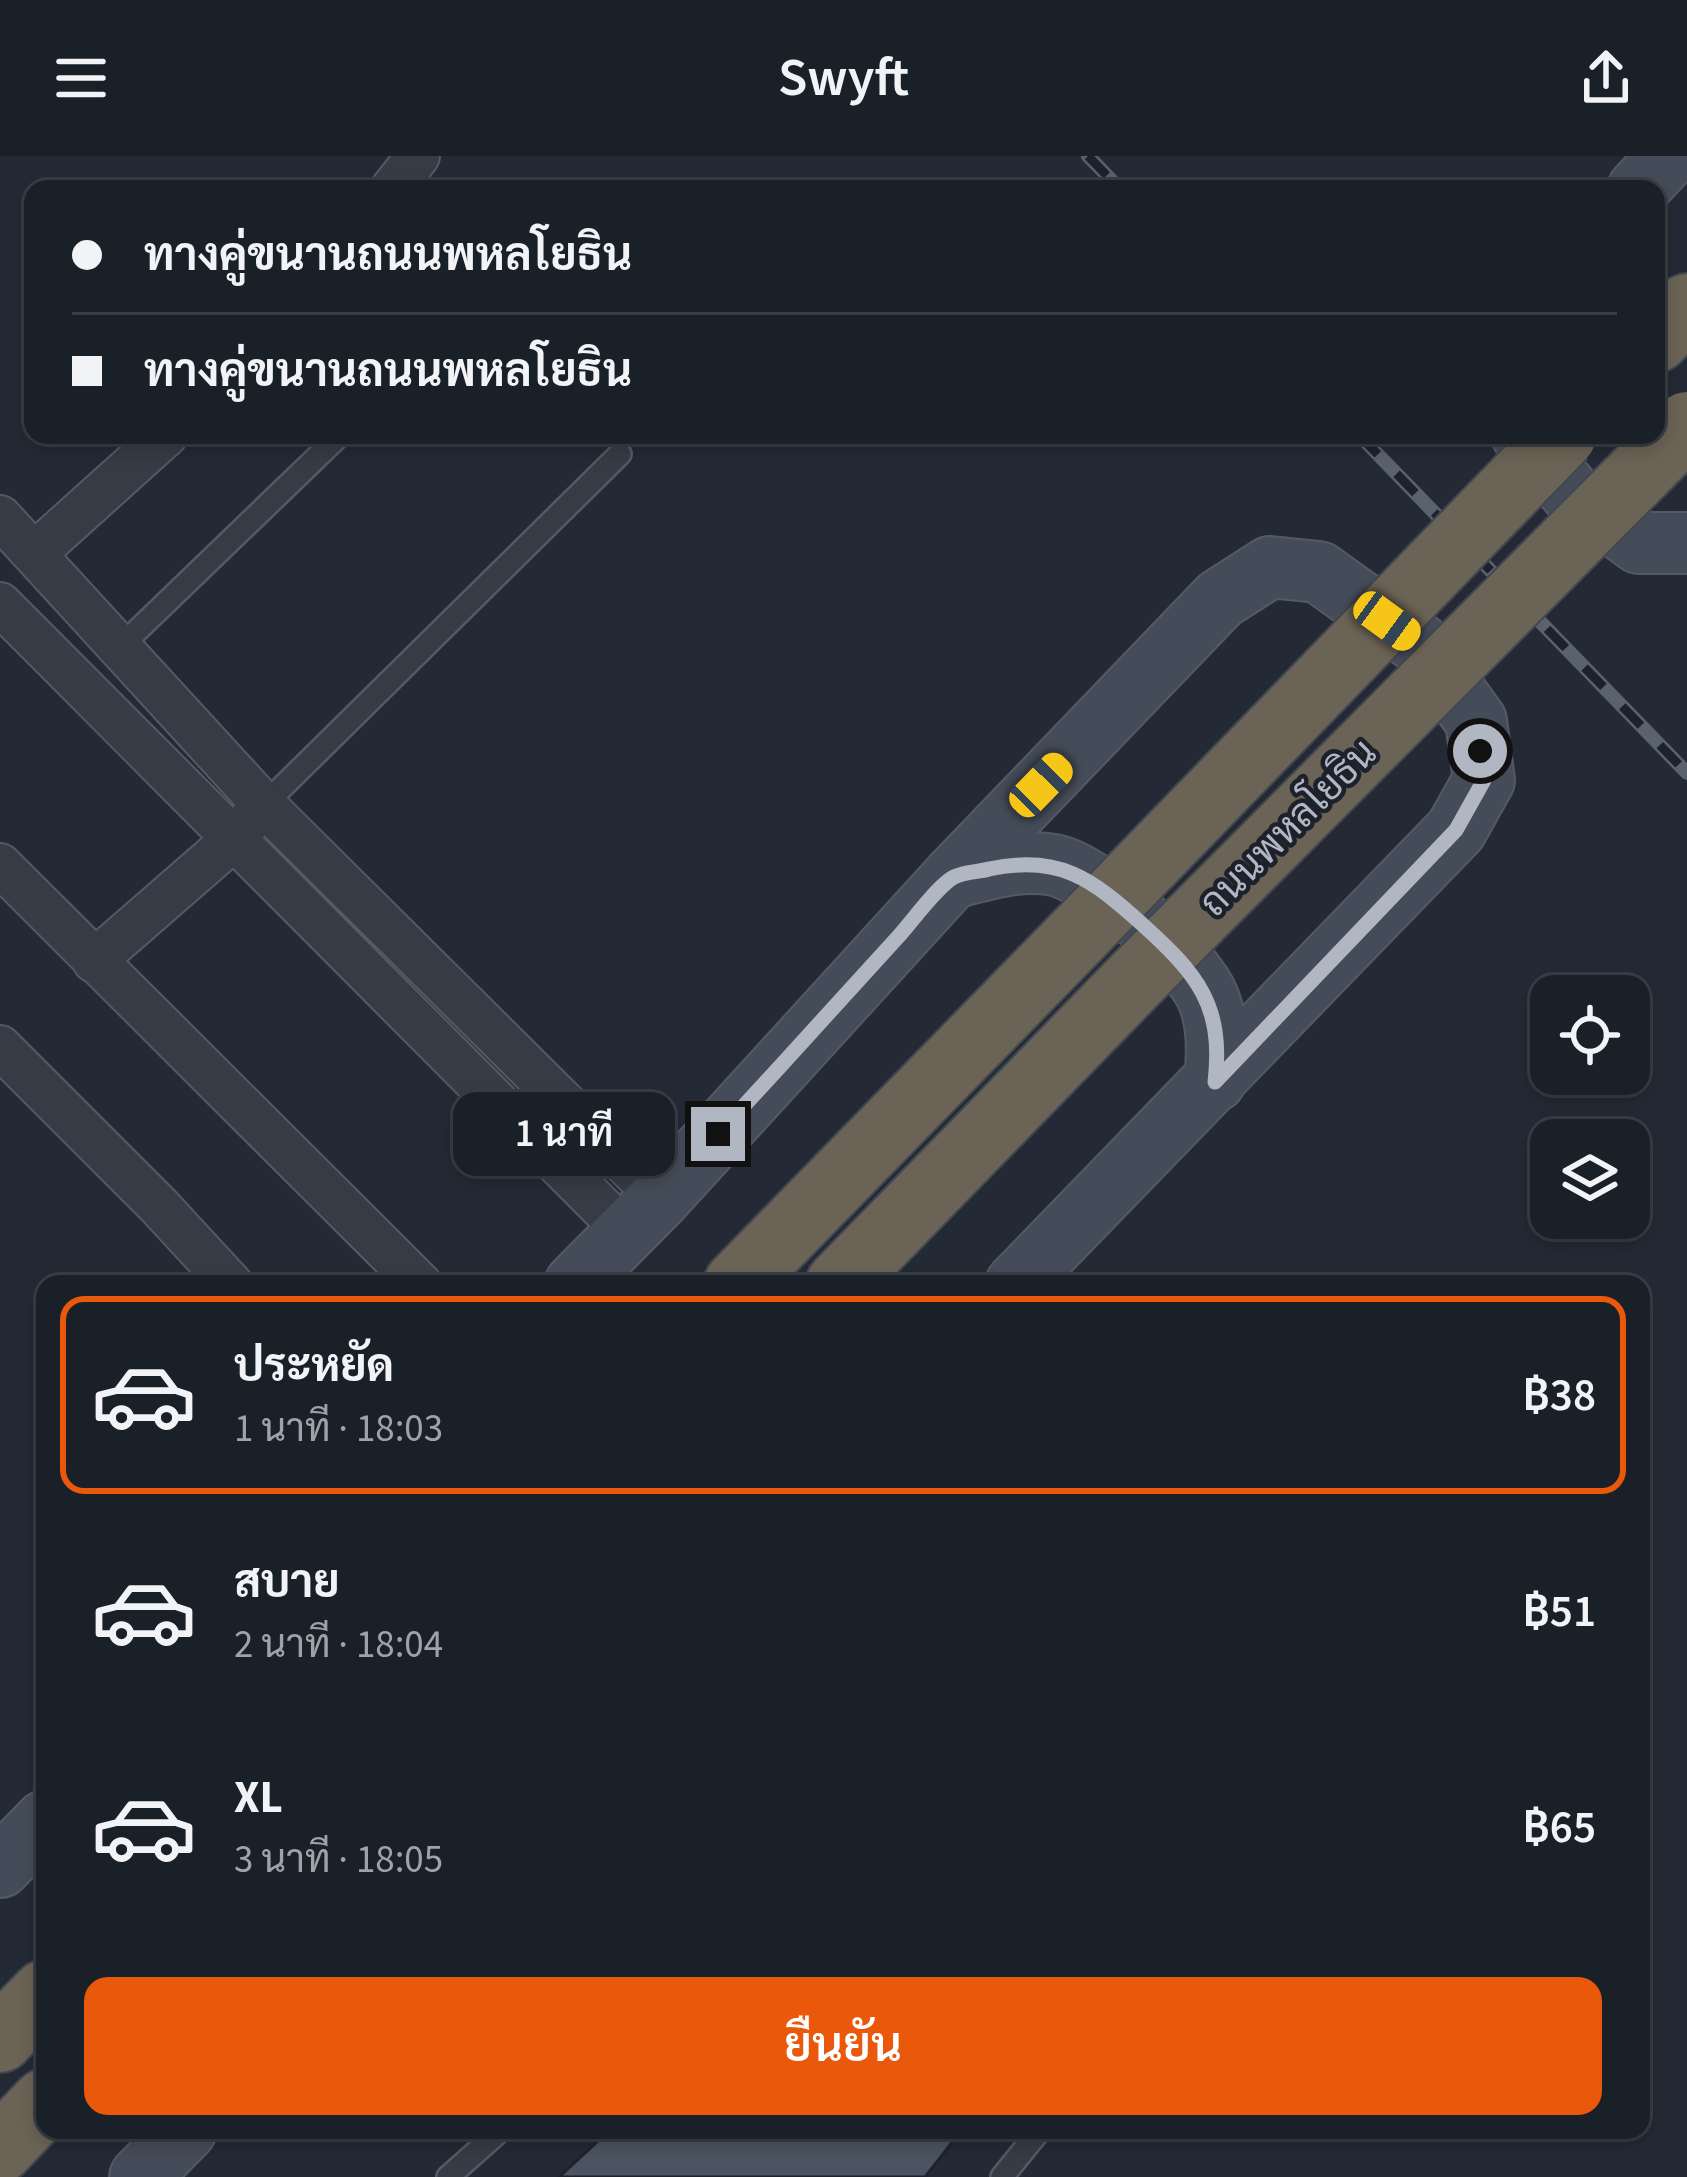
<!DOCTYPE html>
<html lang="th">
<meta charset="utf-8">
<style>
:root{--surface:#1a2028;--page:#232830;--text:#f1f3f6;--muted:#9fa3a8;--line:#383e45;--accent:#ea580c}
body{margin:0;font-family:"Source Sans 3",Sarabun,sans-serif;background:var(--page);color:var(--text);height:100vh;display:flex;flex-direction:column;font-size:45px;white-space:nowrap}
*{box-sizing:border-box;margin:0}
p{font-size:39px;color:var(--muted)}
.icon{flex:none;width:66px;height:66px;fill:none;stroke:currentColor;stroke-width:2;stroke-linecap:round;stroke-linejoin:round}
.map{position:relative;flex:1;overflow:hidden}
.panel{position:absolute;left:36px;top:1119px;width:1614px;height:864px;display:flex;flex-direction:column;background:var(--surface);border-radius:24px;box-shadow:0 6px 18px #0003,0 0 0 3px var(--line)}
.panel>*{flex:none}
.guide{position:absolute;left:24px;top:24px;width:1641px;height:264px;border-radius:24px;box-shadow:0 6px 18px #0003,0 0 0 3px var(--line);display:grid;align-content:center;height:264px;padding:0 48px;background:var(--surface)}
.buttons{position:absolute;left:1530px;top:819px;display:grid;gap:24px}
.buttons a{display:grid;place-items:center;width:120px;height:120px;border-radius:24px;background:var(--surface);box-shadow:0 6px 18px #0003,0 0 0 3px var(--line);font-size:60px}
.end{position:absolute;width:54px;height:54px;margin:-27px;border:15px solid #b1b7c2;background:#111;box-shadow:0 0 0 6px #111}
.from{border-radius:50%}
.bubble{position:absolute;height:84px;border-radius:24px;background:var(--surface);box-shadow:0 6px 18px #0003,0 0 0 3px var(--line);font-size:39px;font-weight:600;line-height:84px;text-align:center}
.car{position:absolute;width:36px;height:72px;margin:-36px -18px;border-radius:15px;box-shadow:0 0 9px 3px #0007;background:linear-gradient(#f5c518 24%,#345 0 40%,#f5c518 0 76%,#345 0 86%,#f5c518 0)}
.guide b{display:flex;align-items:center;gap:42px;height:114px;font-size:45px}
.guide b+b{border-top:3px solid var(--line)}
.guide i{width:30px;height:30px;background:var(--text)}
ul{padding:21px 0 0;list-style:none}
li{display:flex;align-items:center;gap:36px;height:198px;margin:0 24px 18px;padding:0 24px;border:6px solid transparent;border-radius:24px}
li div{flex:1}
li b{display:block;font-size:45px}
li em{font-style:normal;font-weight:600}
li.selected{border-color:var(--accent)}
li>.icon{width:108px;height:108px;stroke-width:1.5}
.button{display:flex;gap:24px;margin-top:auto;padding:24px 48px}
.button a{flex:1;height:138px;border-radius:24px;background:var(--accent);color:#fff;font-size:48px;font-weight:600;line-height:138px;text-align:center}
header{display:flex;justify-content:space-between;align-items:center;height:156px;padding:0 48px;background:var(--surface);font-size:54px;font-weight:600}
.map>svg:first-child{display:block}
.building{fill:#4c5461;stroke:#1e232d;stroke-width:3}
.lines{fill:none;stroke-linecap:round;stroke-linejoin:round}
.lane-casing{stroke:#545a64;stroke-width:26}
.street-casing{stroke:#545a64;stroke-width:46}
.secondary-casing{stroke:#545a64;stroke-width:64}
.highway-casing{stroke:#414751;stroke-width:70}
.lane{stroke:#363c46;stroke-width:21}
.street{stroke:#363c46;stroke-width:42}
.secondary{stroke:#454c59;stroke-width:60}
.highway{stroke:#6b6355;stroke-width:66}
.rail-casing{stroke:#5b626f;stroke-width:14}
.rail{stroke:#1c212b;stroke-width:9;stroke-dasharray:27;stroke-linecap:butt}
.highway-bridge-casing{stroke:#414751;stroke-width:70;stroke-linecap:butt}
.highway-bridge{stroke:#6b6355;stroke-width:66}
.route{stroke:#b1b7c2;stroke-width:15}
.labels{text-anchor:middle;stroke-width:9;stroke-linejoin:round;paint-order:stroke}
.street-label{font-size:39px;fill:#b1b7c2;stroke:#1c212b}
</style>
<header><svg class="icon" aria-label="menu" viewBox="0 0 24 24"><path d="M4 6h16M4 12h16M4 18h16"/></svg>Swyft<svg class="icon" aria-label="share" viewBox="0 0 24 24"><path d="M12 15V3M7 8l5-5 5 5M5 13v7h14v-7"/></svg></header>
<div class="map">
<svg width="1687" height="2021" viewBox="0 0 1687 2021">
<rect width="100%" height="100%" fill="#232a35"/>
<path class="building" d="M610,1974H962L925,2021H559Z"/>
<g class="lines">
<defs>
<path id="lane" d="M119,492L340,279
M264,649L620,298
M448,2021L501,1974
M1002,2021L1040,1974"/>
<path id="street" d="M392,33L418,0
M0,361L264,649L660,1042
M34,398L166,279
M0,448L626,1076
M0,709L420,1128
M94,805L234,683L253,661
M0,891L159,1050L231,1128"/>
<path id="secondary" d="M1638,33L1669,0
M1522,279L1571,337L1639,387H1687
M952,722C985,714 1020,702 1054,709C1095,717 1192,803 1208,842C1219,868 1218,898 1215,925
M575,1128L660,1042L952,722L1220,443L1270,411L1319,416L1421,489L1476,565L1484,624L1456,674L1016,1128
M0,1711L45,1665
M140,2021L186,1974"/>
<path id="highway" d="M1656,183L1687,151
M737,1128L1080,777
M839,1128L1136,823
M0,1883L45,1837
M0,1993L45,1946"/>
</defs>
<use href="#lane" class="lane-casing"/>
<use href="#street" class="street-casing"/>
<use href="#secondary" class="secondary-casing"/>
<use href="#highway" class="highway-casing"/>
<use href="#lane" class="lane"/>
<use href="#street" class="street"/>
<use href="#secondary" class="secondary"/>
<use href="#highway" class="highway"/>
<defs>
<path id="rail" d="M1088,0L1120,33
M1359,279L1687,617"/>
</defs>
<use href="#rail" class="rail-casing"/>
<use href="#rail" class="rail"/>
<defs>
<path id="highway-bridge" d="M1080,777L1563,279
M1136,823L1687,269"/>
</defs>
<use href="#highway-bridge" class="highway-bridge-casing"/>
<use href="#highway-bridge" class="highway-bridge"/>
</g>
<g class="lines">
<path class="route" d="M718,978C778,913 838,847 897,782C911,767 937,730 954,721C963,716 979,716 989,713C1060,698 1092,723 1143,769C1197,818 1224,849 1215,926L1456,674L1484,624L1480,595"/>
</g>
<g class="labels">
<g class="street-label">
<text transform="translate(1287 671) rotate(-45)" y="14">ถนนพหลโยธิน</text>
</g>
</g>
</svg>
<div class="buttons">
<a><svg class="icon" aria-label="locate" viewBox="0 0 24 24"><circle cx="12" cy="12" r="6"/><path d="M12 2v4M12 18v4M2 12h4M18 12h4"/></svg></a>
<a><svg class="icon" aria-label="layers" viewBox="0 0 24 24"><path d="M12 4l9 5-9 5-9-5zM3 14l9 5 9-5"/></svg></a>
</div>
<i class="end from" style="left:1480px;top:595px"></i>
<i class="end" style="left:718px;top:978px"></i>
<div class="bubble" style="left:453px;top:936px;width:222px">1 นาที</div>
<i class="car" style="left:1387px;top:465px;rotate:126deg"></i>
<i class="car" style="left:1041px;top:629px;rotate:44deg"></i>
<div class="guide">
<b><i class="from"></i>ทางคู่ขนานถนนพหลโยธิน</b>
<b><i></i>ทางคู่ขนานถนนพหลโยธิน</b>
</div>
<section class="panel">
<ul>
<li class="selected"><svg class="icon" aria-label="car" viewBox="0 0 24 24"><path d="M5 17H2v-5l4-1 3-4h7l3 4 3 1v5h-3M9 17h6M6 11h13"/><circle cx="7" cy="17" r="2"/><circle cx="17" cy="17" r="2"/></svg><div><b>ประหยัด</b><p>1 นาที · 18:03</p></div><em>฿38</em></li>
<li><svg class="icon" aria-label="car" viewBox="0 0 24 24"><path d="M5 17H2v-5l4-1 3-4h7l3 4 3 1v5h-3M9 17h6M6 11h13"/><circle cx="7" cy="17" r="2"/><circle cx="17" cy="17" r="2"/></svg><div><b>สบาย</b><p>2 นาที · 18:04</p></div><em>฿51</em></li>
<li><svg class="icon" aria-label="car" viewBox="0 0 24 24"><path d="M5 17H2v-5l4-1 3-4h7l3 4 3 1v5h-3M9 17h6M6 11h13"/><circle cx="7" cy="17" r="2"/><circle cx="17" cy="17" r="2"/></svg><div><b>XL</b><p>3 นาที · 18:05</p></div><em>฿65</em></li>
</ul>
<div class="button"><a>ยืนยัน</a></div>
</section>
</div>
